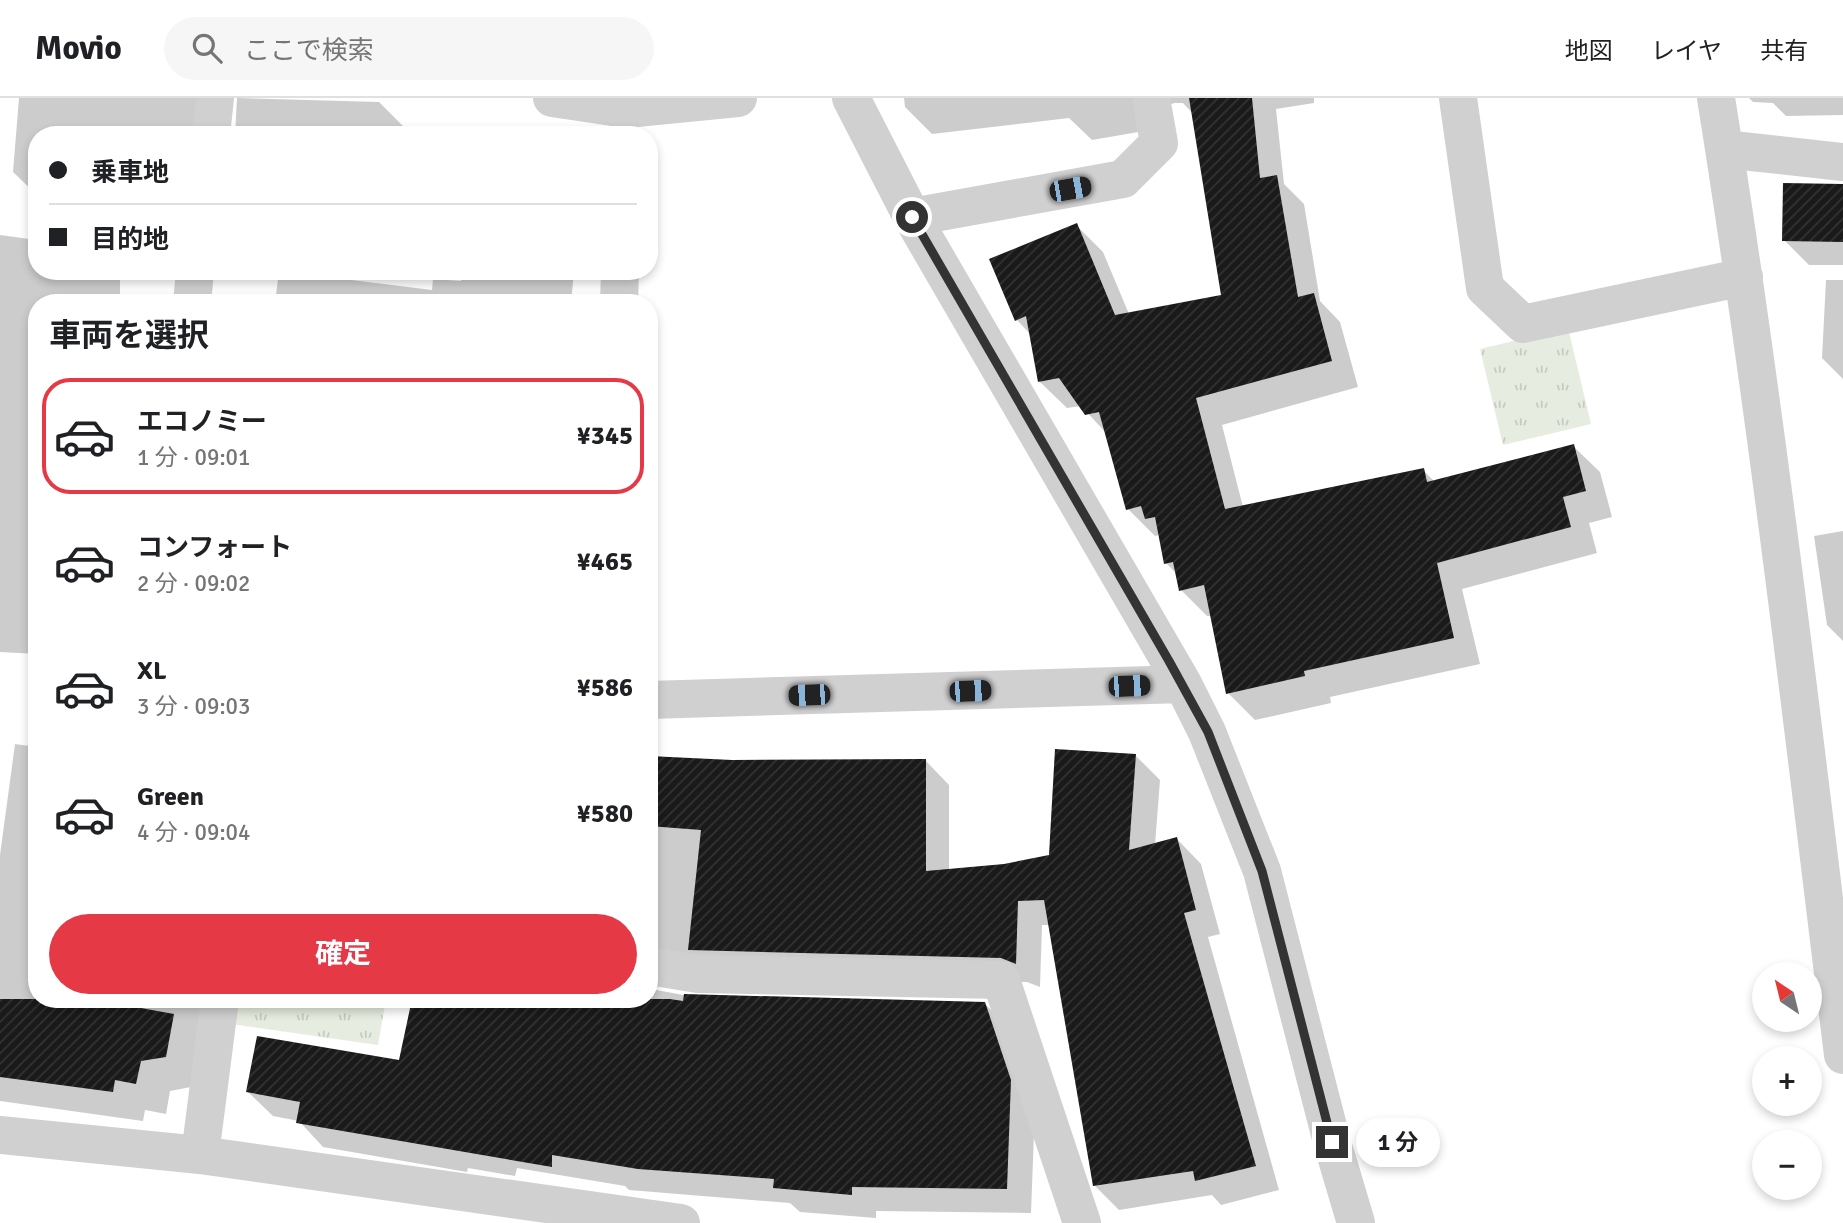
<!DOCTYPE html>
<html lang="ja">
<meta charset="utf-8">
<style>
:root{--surface:#fff;--page:#f6f6f6;--text:#202124;--muted:#757577;--line:#e0e0e0;--accent:#e63946}
body{margin:0;font-family:Signika,"Noto Sans JP",sans-serif;background:var(--page);color:var(--text);height:100vh;display:flex;flex-direction:column;font-size:26px;white-space:nowrap}
*{box-sizing:border-box;margin:0}
p{font-size:23px;color:var(--muted)}
.icon{flex:none;width:38px;height:38px;fill:none;stroke:currentColor;stroke-width:2;stroke-linecap:round;stroke-linejoin:round}
.map{position:relative;flex:1;overflow:hidden}
.side{position:absolute;left:28px;top:196px;width:630px;height:714px;display:flex;flex-direction:column;background:var(--surface);border-radius:28px;box-shadow:0 4px 10px #0003}
.side>*{flex:none}
.hud{position:absolute;left:28px;top:28px;width:630px;height:154px;border-radius:28px;box-shadow:0 4px 10px #0003;display:grid;align-content:center;height:154px;padding:0 21px;background:var(--surface)}
.needle{width:46px;rotate:325deg}
.fabs{position:absolute;left:1752px;top:864px;display:grid;gap:14px}
.fabs a{display:grid;place-items:center;width:70px;height:70px;border-radius:50%;background:var(--surface);box-shadow:0 4px 10px #0003;font-size:35px}
.end{position:absolute;width:32px;height:32px;margin:-16px;border:9px solid #333;background:#fff;box-shadow:0 0 0 4px #fff}
.from{border-radius:50%}
.bubble{position:absolute;height:49px;border-radius:24px;background:var(--surface);box-shadow:0 4px 10px #0003;font-size:23px;font-weight:700;line-height:49px;text-align:center}
.car{position:absolute;width:21px;height:42px;margin:-21px -10px;border-radius:9px;box-shadow:0 0 5px 2px #0007;background:linear-gradient(#222 24%,#8ab4d8 0 40%,#222 0 76%,#8ab4d8 0 86%,#222 0)}
.hud b{display:flex;align-items:center;gap:24px;height:66px;font-size:26px}
.hud b+b{border-top:2px solid var(--line)}
.hud i{width:18px;height:18px;background:var(--text)}
ul{padding:0;list-style:none}
li{display:flex;align-items:center;gap:21px;height:116px;margin:0 14px 10px;padding:0 7px;border:4px solid transparent;border-radius:28px}
li div{flex:1}
li b{display:block;font-size:26px}
li em{font-style:normal;font-weight:700}
li.on{border-color:var(--accent)}
li>.icon{width:63px;height:63px;stroke-width:1.5}
h2{padding:0 21px;font-size:32px;line-height:84px}
.action{display:flex;gap:14px;margin-top:auto;padding:14px 21px}
.action a{flex:1;height:80px;border-radius:42px;background:var(--accent);color:#fff;font-size:28px;font-weight:700;line-height:80px;text-align:center}
header{display:flex;align-items:center;gap:42px;box-sizing:border-box;height:98px;padding:0 35px;background:var(--surface);border-bottom:2px solid var(--line)}
header strong{font-size:33px}
nav{display:flex;gap:38px;margin-inline-start:auto;font-size:24px}
.search{width:490px;height:63px;background:var(--page);display:flex;align-items:center;gap:18px;box-sizing:border-box;padding:0 24px;border-radius:38px;color:var(--muted);font-size:26px}
.map>svg:first-child{display:block}
.park{fill:url(#park-tufts)}
.shadow{fill:#0003}
.building{fill:url(#building-hatch)}
.lines{fill:none;stroke-linecap:round;stroke-linejoin:round}
.street{stroke:#d0d0d0;stroke-width:38}
.route{stroke:#333;stroke-width:9}
</style>
<header>
<strong>Movio</strong>
<div class="search"><svg class="icon" aria-label="search" viewBox="0 0 24 24"><circle cx="10" cy="10" r="6"/><path d="M15 15l6 6"/></svg>ここで検索</div>
<nav><a>地図</a><a>レイヤ</a><a>共有</a></nav>
</header>
<div class="map">
<svg width="1843" height="1125" viewBox="0 0 1843 1125">
<defs>
<pattern id="park-tufts" width="24" height="20" patternUnits="userSpaceOnUse" patternTransform="scale(1.75)"><rect width="24" height="20" fill="#e6ecdf"/><path d="M3 7l-1-3M5 7V3M7 7l1-3M15 17l-1-3M17 17v-4M19 17l1-3" fill="none" stroke="#c6cbc0"/></pattern>
<pattern id="building-hatch" width="6" height="6" patternUnits="userSpaceOnUse" patternTransform="scale(1.75)"><rect width="6" height="6" fill="#1a1a1a"/><path d="M-1 1l2-2M0 6l6-6M5 7l2-2" fill="none" stroke="#333"/></pattern>
</defs>
<rect width="100%" height="100%" fill="#fff"/>
<path class="park" d="M1568,230L1591,326L1503,347L1480,251Z
M220,901H386L378,947L217,924Z"/>
<path class="shadow" d="M19,0H197L217,37H37V97L13,74Z
M237,0L379,4L404,29V37H235Z
M904,0H1314V5L1276,11L1284,86L1304,106L1320,203L1340,224L1358,289L1222,327L1243,409L1423,372L1435,384L1573,348L1600,374L1612,419L1589,425L1597,455L1462,491L1480,566L1330,599L1331,605L1255,622L1228,595L1212,518H1207L1181,492L1178,477L1166,465L1160,437L1155,438L1128,411L1108,337L1081,308L1067,310L1040,284L1031,237L1017,222L1076,127L1103,154L1129,216L1223,199L1195,18L1183,5H1174L1163,10L1156,31L1092,42L1069,20L932,36L905,9Z
M1749,0H1843V17L1786,18L1773,5L1753,4Z
M1843,88V167H1809L1784,142Z
M0,137L37,142V173H120V205H37V556L0,554Z
M279,173L432,192L433,181L461,183L462,173H574L571,205H275Z
M1826,182H1843V281L1822,260Z
M1843,433V543L1827,527L1814,438Z
M15,646L37,649V901H209L212,985L170,993L166,1016L145,1012L143,1023L0,1003V757Z
M1135,657L1160,682L1155,747L1177,741L1201,766L1220,836L1208,839L1279,1092L1221,1107L1212,1097L1119,1112L1095,1088L1050,827H1042L1040,889L1027,884L657,878L651,891L694,899L984,905L1009,930L1035,1008L1031,1115L876,1113V1120L800,1114L790,1105L629,1092L625,1088L517,1070L515,1078L468,1070L467,1074L323,1049L299,1023L273,1018L248,994L400,964L649,901V660L732,664L925,662L949,687V772L1004,767L1051,758Z"/>
<path class="building" d="M1189,0H1252L1260,80L1277,77L1298,199L1314,195L1332,263L1196,300L1225,411L1424,370L1427,384L1574,346L1586,393L1563,399L1571,429L1437,465L1454,540L1304,573L1305,578L1226,596L1204,487L1179,493L1173,464L1164,466L1155,419L1145,421L1141,408L1126,412L1099,314L1085,317L1059,280L1038,284L1026,218L1015,223L989,161L1077,125L1115,217L1221,197Z
M1783,85L1843,86V144L1782,143Z
M1055,651L1136,656L1129,752L1177,739L1196,812L1184,815L1256,1068L1195,1083L1193,1073L1093,1088L1044,802L1018,803L1016,866L1001,860L688,852L701,732L649,728V658L732,662L926,661V773L1004,766L1049,757Z
M684,896L985,904L1011,982L1007,1091L852,1089V1097L773,1090L774,1081L638,1071L552,1057V1069L296,1025L300,1004L246,994L257,938L399,962L412,901H670L683,903Z
M0,901H91L174,916L166,959L141,963L136,986L115,982L113,994L0,979Z"/>
<g class="lines">
<path class="street" d="M552,0L626,11L738,0
M851,0L912,119L1183,586L1207,634L1262,773L1332,1044L1356,1125
M1458,0L1485,190L1523,226L1744,179
M1716,0C1767,318 1804,638 1843,957
M211,37L215,0
M1724,51L1843,64
M912,119L1123,81L1159,45L1151,0
M192,205L195,173
M619,205L620,173
M649,602L1183,586
M649,868L698,876L1001,882L1082,1125
M0,1037L200,1057L681,1125
M200,1057L220,901"/>
</g>
<g class="lines">
<path class="route" d="M912,119L1169,563L1208,634L1262,773L1332,1044"/>
</g>
</svg>
<div class="fabs">
<a><svg class="needle" viewBox="-14 -14 28 28"><path d="M0-13l5 13h-10z" fill="#e53935"/><path d="M0 13l5-13h-10z" fill="#757577"/></svg></a>
<a>+</a>
<a>−</a>
</div>
<i class="end from" style="left:912px;top:119px"></i>
<i class="end" style="left:1332px;top:1044px"></i>
<div class="bubble" style="left:1356px;top:1020px;width:84px">1 分</div>
<i class="car" style="left:1070px;top:91px;rotate:80deg"></i>
<i class="car" style="left:1129px;top:588px;rotate:88deg"></i>
<i class="car" style="left:970px;top:593px;rotate:88deg"></i>
<i class="car" style="left:809px;top:597px;rotate:268deg"></i>
<div class="hud">
<b><i class="from"></i>乗車地</b>
<b><i></i>目的地</b>
</div>
<section class="side">
<h2>車両を選択</h2>
<ul>
<li class="on"><svg class="icon" aria-label="car" viewBox="0 0 24 24"><path d="M5 17H2v-5l4-1 3-4h7l3 4 3 1v5h-3M9 17h6M6 11h13"/><circle cx="7" cy="17" r="2"/><circle cx="17" cy="17" r="2"/></svg><div><b>エコノミー</b><p>1 分 · 09:01</p></div><em>¥345</em></li>
<li><svg class="icon" aria-label="car" viewBox="0 0 24 24"><path d="M5 17H2v-5l4-1 3-4h7l3 4 3 1v5h-3M9 17h6M6 11h13"/><circle cx="7" cy="17" r="2"/><circle cx="17" cy="17" r="2"/></svg><div><b>コンフォート</b><p>2 分 · 09:02</p></div><em>¥465</em></li>
<li><svg class="icon" aria-label="car" viewBox="0 0 24 24"><path d="M5 17H2v-5l4-1 3-4h7l3 4 3 1v5h-3M9 17h6M6 11h13"/><circle cx="7" cy="17" r="2"/><circle cx="17" cy="17" r="2"/></svg><div><b>XL</b><p>3 分 · 09:03</p></div><em>¥586</em></li>
<li><svg class="icon" aria-label="car" viewBox="0 0 24 24"><path d="M5 17H2v-5l4-1 3-4h7l3 4 3 1v5h-3M9 17h6M6 11h13"/><circle cx="7" cy="17" r="2"/><circle cx="17" cy="17" r="2"/></svg><div><b>Green</b><p>4 分 · 09:04</p></div><em>¥580</em></li>
</ul>
<div class="action"><a>確定</a></div>
</section>
</div>
